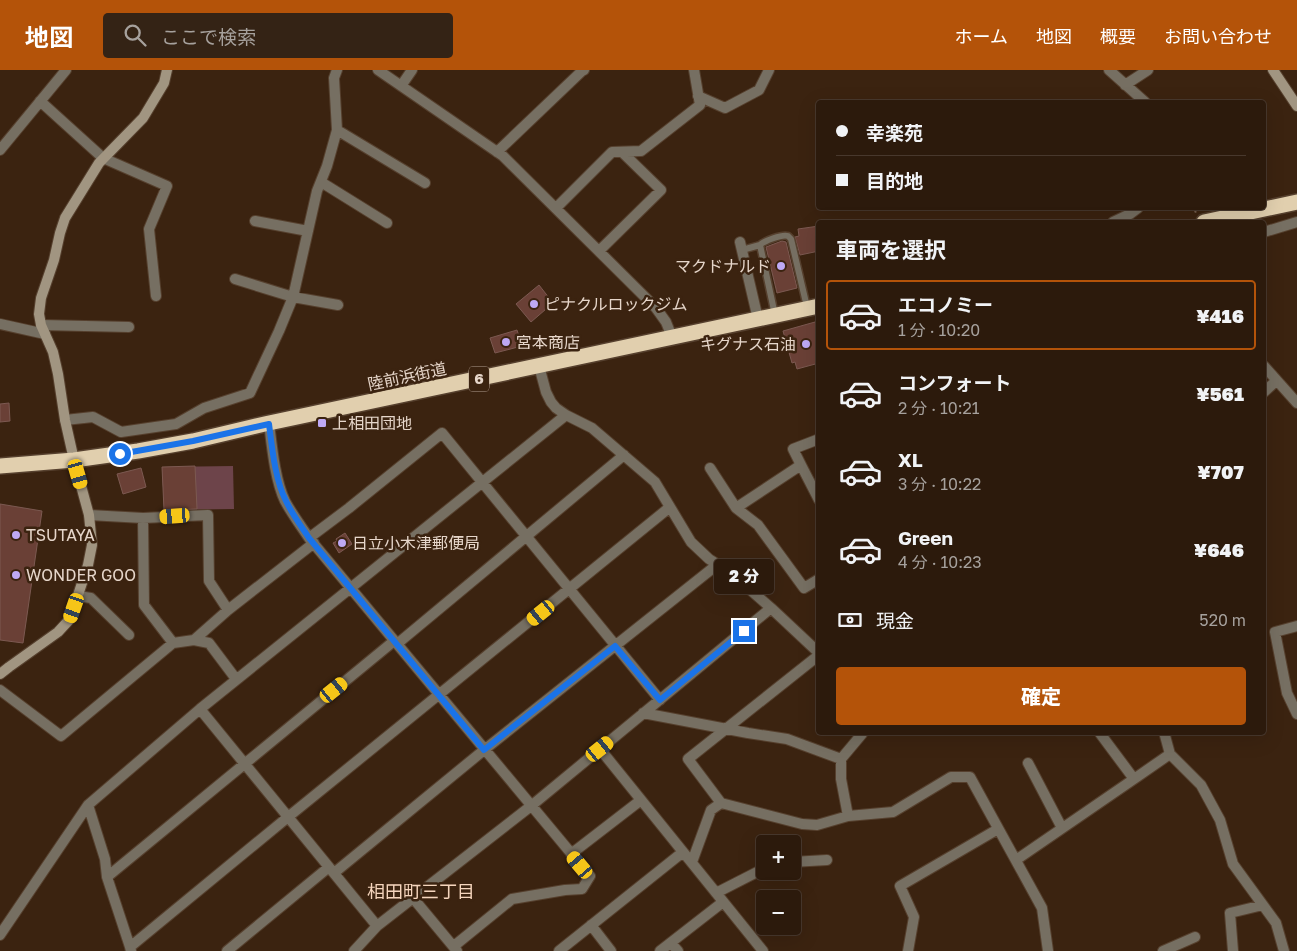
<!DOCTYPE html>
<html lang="ja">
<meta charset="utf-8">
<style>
:root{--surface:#2c1a0c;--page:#342315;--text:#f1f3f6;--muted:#a6a19d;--line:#48382d;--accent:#b45309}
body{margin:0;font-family:"Golos Text","Noto Sans JP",sans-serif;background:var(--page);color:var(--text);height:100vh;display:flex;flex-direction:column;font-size:19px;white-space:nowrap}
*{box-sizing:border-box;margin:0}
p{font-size:16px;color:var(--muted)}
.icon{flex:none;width:28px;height:28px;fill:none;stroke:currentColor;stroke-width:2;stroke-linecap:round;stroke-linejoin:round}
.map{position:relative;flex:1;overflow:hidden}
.sheet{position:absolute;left:816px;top:150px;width:450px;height:515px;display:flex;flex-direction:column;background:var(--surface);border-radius:5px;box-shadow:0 5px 20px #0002,0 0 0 1px var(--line)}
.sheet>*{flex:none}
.top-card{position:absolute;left:816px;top:30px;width:450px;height:110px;border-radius:5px;box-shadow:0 5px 20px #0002,0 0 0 1px var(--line);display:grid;align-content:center;height:110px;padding:0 20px;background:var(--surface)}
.fabs{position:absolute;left:756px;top:765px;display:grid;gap:10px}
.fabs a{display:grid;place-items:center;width:45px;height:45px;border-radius:5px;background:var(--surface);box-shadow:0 5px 20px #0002,0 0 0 1px var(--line);font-size:25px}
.end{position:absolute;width:22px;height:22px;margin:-11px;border:6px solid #1a73e8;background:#fff;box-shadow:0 0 0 2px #fff}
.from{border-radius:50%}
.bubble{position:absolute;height:35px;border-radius:5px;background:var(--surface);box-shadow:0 5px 20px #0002,0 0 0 1px var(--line);font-size:16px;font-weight:800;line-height:35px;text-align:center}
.car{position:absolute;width:15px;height:30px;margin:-15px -8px;border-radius:6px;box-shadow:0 0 4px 1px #0007;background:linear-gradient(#f5c518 24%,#345 0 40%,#f5c518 0 76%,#345 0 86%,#f5c518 0)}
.top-card b{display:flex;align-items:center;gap:18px;height:48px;font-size:19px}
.top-card b+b{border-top:1px solid var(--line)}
.top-card i{width:12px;height:12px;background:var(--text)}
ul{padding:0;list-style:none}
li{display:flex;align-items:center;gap:15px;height:70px;margin:0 10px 8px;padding:0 10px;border:2px solid transparent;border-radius:5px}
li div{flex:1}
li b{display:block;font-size:19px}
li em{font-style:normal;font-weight:800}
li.selected{border-color:var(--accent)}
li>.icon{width:45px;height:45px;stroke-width:1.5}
h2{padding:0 20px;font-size:22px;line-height:60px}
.pay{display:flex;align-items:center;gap:12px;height:55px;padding:0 20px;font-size:19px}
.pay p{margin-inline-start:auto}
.primary-button{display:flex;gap:10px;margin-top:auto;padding:10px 20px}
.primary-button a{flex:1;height:58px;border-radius:5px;background:var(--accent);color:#fff;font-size:20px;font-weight:800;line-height:58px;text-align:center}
header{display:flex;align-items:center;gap:30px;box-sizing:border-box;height:70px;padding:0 25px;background:var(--accent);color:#fff}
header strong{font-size:24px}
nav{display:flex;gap:28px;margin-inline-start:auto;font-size:18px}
.search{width:350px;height:45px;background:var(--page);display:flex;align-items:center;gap:12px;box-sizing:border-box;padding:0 18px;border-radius:5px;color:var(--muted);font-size:19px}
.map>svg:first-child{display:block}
.green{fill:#6d444a}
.building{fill:#6a4036;stroke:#7c5951}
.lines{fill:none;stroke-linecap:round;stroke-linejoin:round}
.lane-casing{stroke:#56402e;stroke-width:9}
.street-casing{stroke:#56402e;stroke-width:12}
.secondary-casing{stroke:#56402e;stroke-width:12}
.highway-casing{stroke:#56402e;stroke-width:18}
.path{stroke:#725c4c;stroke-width:2;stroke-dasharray:5 2.5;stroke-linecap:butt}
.lane{stroke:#766f62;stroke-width:6}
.street{stroke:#766f62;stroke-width:10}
.secondary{stroke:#a19581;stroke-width:10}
.highway{stroke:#e1cfae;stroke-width:15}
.route{stroke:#1a73e8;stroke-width:6}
.poi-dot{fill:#bea9f4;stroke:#3b2310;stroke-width:2}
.labels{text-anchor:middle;stroke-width:5;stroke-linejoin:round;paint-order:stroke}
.shield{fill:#3b2310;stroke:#b3a092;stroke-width:1}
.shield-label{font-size:15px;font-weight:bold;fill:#e6d6ca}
.poi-label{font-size:16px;fill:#e6d6ca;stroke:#3b2310;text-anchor:start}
.street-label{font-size:16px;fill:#e6d6ca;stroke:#3b2310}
.neighbourhood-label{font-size:18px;fill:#f5d5bd;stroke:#3b2310}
</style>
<header>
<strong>地図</strong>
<div class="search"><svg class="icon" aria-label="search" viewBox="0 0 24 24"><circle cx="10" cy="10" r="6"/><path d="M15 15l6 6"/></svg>ここで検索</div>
<nav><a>ホーム</a><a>地図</a><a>概要</a><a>お問い合わせ</a></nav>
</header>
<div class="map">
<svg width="1297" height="881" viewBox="0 0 1297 881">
<rect width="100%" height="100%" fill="#3b2310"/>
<path class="green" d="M233,396L234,439L164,440L162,397Z"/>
<path class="building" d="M819,156V181L800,185L795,167L799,166L798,159Z
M782,171L786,172L797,218L777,223L766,177Z
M539,215L553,233L531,252L516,234Z
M815,252L819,265V293L797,299L795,292L792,293L783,261Z
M517,260L522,276L495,283L490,268Z
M9,333L10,351L0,352V334Z
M195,396L197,439L164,440L162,397Z
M141,398L146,417L123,424L117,404Z
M0,434L42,441L23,573L0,570Z
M345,463L352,474L339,483L333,473L337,471L336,469Z"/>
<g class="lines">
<defs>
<path id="lane" d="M742,180L760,175
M775,245L760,175C764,171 782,164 788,166C789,167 790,168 791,169L807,237"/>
<path id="street" d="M378,0L503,86L656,238L666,252L672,267
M1109,0L1145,32
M1125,15L1148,0
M401,16L412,0
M698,26L725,38L759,20L769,0
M40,31L103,88L167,116L149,159L156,226
M337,60L425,113
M0,80L66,0
M497,82L582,1L584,0
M321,112L387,153
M556,138L612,82L641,81L700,35L694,0
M255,151L308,161
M1113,152L1130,144L1138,138
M1264,162L1297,152
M740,172L758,249
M599,181L661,120L622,82
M235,209L293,227L338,235
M0,254L45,264
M41,255L129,257
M539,296L546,322L551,332L556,338L566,345L592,358L655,412L691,472L709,489L731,503L771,538L819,583
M1264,296L1297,333
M1264,322L1276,311
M65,350L93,347L121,362L176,354L204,338L250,323L279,261L293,227L317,121L327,96L337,60L334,8L337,0
M269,353C272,377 275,410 285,431C292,444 301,456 309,468L590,806L582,819L565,820L512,829L454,876
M801,395L793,379L819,369
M710,398L736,438L801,395L819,430
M736,438L758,455L804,518L819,509
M89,445L143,448L208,445L209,511L228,540
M143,448L144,535L173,573L194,570L209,573L236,609
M309,468L349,438L442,363L660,630
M78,526L91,528L129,565
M1297,556L1275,562L1287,623L1297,644
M194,570L228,540L314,473
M397,574L624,385
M0,620L61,666L173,573
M200,639L377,856
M643,643L748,663L787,669L841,689L862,664L861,662
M600,679L763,881
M1170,684L1201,715L1220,750L1233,794L1276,853L1284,881
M841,689V709L848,746
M1028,693L1062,758
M1134,709L1170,684L1164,662
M721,733L802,754L817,755L848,746L893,742L951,707H970L1042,838L1048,881
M88,735L105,789L107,807L130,877
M571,784L641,730
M1016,790L1134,709L1099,662
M692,792L711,740L721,733L688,689L819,585
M792,792L827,790
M334,803L484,680L718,494
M107,807L394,571
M716,823L765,798
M413,828L457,881
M591,855L611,881
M0,865L88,735L200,639L566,345
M671,873L678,881
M131,881L130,877L288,747L670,437
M227,881L329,797
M354,881L377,856L531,736L771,538
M559,881L683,782
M660,881L723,832
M908,881L914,847L900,816L998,759
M1163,881L1195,867
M1233,881L1230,843L1263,835"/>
<path id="secondary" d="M1273,0L1297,36
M0,604L9,597L58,562L70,549L88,495L92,475L89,445L74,390L65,350L58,304L53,282L41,255L39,244L41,228L54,190L60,163L65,148L99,93L143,48L164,13L167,0"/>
<path id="highway" d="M1204,152L1297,132
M0,396L74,390L138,381L193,371L269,353L819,236"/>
</defs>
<use href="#lane" class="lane-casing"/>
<use href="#street" class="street-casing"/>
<use href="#secondary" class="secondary-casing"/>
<use href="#highway" class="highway-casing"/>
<path class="path" d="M1194,138L1196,143"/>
<use href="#lane" class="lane"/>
<use href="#street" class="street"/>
<use href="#secondary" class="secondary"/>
<use href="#highway" class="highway"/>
</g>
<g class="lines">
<path class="route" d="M120,384L193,371L269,354C272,377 275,410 286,431C292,444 301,456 309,468L484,680L615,576L660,630L744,561"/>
</g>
<g class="poi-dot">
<circle cx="781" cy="196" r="5"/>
<circle cx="534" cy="234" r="5"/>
<circle cx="506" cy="272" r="5"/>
<circle cx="806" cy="274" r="5"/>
<rect x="317" y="348" width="10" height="10" rx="2.5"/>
<circle cx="16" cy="465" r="5"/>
<circle cx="342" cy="473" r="5"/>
<circle cx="16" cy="505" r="5"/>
</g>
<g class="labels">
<rect class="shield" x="469" y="296.5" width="20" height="25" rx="4"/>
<g class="shield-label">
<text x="479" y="314">6</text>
</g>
<g class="poi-label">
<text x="771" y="202" text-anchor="end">マクドナルド</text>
<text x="544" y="240">ピナクルロックジム</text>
<text x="516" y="278">宮本商店</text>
<text x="796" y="280" text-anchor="end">キグナス石油</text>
<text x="332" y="359">上相田団地</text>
<text x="26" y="471">TSUTAYA</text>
<text x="352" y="479">日立小木津郵便局</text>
<text x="26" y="511">WONDER GOO</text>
</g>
<g class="street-label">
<text transform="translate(407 306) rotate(-12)" y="6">陸前浜街道</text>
</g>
<g class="neighbourhood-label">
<text x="421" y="828">相田町三丁目</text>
</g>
</g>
</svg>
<div class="fabs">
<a>+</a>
<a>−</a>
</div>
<i class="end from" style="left:120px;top:384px"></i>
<i class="end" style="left:744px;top:561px"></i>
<div class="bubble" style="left:714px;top:489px;width:60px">2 分</div>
<i class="car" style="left:78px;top:404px;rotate:164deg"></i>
<i class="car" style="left:175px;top:446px;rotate:266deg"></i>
<i class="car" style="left:74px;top:538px;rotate:199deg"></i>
<i class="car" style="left:541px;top:543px;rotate:231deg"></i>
<i class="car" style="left:334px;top:620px;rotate:51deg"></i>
<i class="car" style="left:600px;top:679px;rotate:51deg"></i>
<i class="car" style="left:580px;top:795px;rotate:320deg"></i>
<div class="top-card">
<b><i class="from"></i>幸楽苑</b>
<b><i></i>目的地</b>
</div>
<section class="sheet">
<h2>車両を選択</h2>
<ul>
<li class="selected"><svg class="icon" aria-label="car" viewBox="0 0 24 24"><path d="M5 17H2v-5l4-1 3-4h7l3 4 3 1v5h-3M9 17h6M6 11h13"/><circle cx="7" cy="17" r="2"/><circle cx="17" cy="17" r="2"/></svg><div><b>エコノミー</b><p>1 分 · 10:20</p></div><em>¥416</em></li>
<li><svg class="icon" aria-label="car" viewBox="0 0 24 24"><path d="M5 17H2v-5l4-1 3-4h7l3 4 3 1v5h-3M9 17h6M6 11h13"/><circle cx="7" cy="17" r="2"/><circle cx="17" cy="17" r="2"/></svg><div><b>コンフォート</b><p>2 分 · 10:21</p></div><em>¥561</em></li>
<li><svg class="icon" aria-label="car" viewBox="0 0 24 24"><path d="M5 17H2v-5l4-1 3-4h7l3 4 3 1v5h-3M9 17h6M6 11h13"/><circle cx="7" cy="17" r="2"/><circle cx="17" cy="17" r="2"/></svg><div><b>XL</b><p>3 分 · 10:22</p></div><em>¥707</em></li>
<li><svg class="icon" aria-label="car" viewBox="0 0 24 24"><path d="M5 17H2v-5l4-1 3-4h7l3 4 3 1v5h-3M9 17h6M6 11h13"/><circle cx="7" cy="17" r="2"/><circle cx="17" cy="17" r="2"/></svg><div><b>Green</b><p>4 分 · 10:23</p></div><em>¥646</em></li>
</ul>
<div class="pay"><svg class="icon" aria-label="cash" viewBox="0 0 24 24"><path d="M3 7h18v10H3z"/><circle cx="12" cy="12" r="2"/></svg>現金<p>520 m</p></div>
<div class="primary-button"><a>確定</a></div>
</section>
</div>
